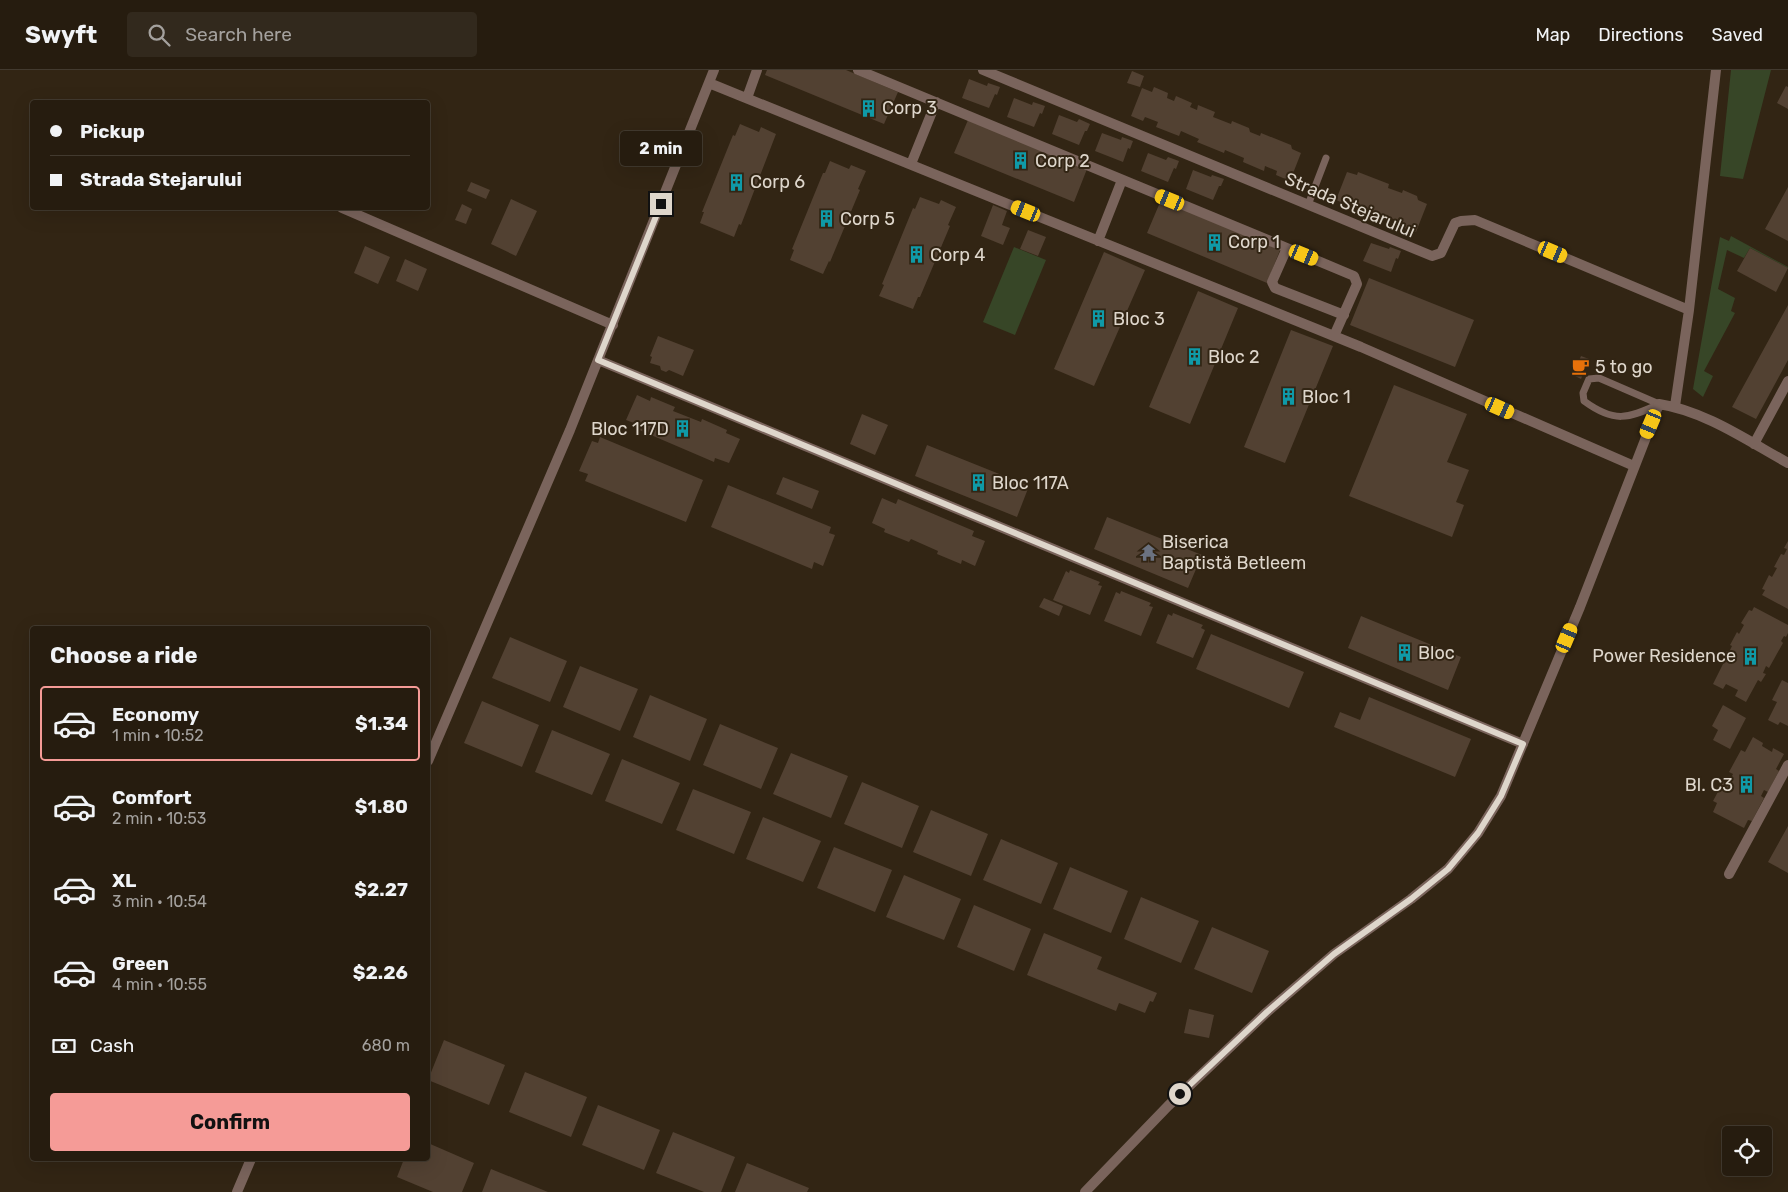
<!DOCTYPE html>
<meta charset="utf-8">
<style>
:root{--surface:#261c0f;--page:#32291d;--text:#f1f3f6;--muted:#a4a19e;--line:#423a2f;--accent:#f59b97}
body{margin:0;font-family:Rubik,sans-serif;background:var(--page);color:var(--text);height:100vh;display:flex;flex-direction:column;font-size:19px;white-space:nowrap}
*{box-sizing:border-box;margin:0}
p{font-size:16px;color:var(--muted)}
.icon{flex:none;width:28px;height:28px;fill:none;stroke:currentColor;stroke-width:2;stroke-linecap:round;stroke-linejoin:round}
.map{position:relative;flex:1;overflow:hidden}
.panel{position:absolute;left:30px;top:556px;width:400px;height:535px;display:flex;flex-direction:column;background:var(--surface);border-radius:5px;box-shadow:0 5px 20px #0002,0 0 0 1px var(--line)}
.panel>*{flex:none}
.hud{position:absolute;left:30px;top:30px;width:400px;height:110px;border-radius:5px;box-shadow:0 5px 20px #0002,0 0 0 1px var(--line);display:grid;align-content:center;height:110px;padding:0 20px;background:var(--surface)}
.fabs{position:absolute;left:1722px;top:1056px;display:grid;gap:10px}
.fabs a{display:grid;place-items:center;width:50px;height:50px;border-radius:5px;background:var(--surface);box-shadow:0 5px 20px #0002,0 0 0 1px var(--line);font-size:25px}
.end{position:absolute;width:22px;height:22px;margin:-11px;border:6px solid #ded6cb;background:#111;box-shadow:0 0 0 2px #111}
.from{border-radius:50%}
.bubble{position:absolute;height:35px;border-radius:5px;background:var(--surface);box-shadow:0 5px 20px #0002,0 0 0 1px var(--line);font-size:16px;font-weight:700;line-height:35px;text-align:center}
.car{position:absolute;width:15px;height:30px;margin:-15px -8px;border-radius:6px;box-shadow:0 0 4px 1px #0007;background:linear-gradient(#f5c518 24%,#345 0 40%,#f5c518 0 76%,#345 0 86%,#f5c518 0)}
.hud b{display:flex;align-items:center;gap:18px;height:48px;font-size:19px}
.hud b+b{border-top:1px solid var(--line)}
.hud i{width:12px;height:12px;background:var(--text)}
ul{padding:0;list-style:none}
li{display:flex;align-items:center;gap:15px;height:75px;margin:0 10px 8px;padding:0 10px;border:2px solid transparent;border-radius:5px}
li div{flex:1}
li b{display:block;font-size:19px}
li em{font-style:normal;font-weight:700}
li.active{border-color:var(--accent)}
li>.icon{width:45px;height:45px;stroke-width:1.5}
h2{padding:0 20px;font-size:22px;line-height:60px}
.pay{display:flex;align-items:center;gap:12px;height:55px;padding:0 20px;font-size:19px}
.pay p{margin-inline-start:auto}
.button{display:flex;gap:10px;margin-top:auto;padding:10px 20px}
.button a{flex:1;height:58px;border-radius:5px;background:var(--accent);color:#111;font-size:20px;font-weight:700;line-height:58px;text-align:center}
header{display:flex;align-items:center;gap:30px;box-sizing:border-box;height:70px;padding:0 25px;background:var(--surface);border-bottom:1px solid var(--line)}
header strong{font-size:24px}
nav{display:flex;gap:28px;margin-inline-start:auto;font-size:18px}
.search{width:350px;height:45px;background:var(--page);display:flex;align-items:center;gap:12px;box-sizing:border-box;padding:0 18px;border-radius:5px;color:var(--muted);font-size:19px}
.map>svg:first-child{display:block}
.green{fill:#374627}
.building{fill:#524132}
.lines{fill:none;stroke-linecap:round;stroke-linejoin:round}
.service{stroke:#7a645c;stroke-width:7}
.minor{stroke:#7a645c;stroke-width:10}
.route{stroke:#ded6cb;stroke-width:6}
.labels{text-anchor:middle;stroke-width:4;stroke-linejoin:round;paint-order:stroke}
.poi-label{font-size:18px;fill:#ded6cb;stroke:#322514;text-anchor:start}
.street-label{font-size:18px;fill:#ded6cb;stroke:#322514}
</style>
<header>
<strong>Swyft</strong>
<div class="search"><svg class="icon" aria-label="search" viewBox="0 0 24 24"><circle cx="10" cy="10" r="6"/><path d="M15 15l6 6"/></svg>Search here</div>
<nav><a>Map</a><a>Directions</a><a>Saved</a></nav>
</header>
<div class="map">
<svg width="1788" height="1122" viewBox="0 0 1788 1122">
<rect width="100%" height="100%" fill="#322514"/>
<path class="green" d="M1731,0H1771L1743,109L1720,106Z
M1731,166L1788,197V198L1750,178L1744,188L1727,180L1718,219L1735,228L1731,241L1735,243L1704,301L1713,306L1703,327L1693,319L1720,167L1729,171Z
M1014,177L1046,190L1015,265L983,252Z"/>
<path class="building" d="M767,0H846L898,22L884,54L765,5Z
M1132,1L1144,6L1140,17L1127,13Z
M969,9L987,16L988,13L1000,17L997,25L995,24L989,38L962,28Z
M1786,16L1788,17V39L1777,33Z
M1154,17L1168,23L1167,28L1174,31L1176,26L1192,33L1190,37L1197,40L1198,35L1215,42L1213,47L1231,54L1232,51L1249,58L1250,62L1260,66L1261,63L1291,75L1292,79L1301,83L1290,111L1276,105L1277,101L1265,96L1264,101L1243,92L1244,88L1225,80L1224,83L1197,72L1199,69L1181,61L1179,66L1156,57L1158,52L1145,47L1143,51L1131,46L1142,18L1152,22Z
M1014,28L1032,35L1033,32L1045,36L1042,44L1040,43L1034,57L1007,47Z
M1059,45L1077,52L1079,49L1090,54L1087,61H1085L1079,75L1052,64Z
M968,50L1087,99L1074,132L954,83Z
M740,54L759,62L761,57L776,64L741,155L739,154L734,167L700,153L704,142H702L733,65L735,66Z
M1102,63L1121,70L1122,67L1133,71L1130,79L1128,78L1123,92L1095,81Z
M1148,83L1166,90L1168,87L1179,91L1176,99L1174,98L1168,112L1141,101Z
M830,91L849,99L851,95L866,101L858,119L860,120L830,192L829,191L823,204L790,190L794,180L792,179L823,103H825Z
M1193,100L1211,107L1212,105L1224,109L1221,116H1219L1213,130L1186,119Z
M1347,102L1357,105L1358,102L1389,114L1388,118L1402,123L1403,120L1417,126L1418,130L1427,134L1416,162L1401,157L1403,153L1384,145L1383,149L1362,141L1364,137L1352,132L1350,136L1336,130Z
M471,112L490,120L486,129L467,121Z
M1788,117V171L1765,159Z
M920,127L939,134L941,130L956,137L948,155L950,156L920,227H918L913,239L879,226L884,215L882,214L913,138L915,139Z
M511,129L537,141L516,186L491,174Z
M1161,130L1280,180L1267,213L1147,163Z
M462,134L472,139L466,154L455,150Z
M993,135L1007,141L1002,155L1010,158L1003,175L981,166Z
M1028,160L1046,167L1038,186L1020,179Z
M1371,173L1389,179L1390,177L1401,181L1398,189L1396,188L1391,202L1363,191Z
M365,176L390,187L378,214L354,203Z
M1750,178L1788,198L1776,222L1737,201Z
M1104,182L1145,200L1094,316L1054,299Z
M405,189L427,199L418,221L396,211Z
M1369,208L1474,250L1455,297L1350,255Z
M1198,221L1238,238L1190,354L1149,337Z
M1788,235V290L1756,349L1732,337Z
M1291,260L1333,276L1285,393L1244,377Z
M658,266L694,280L683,306L669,300L666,302L661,300L660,296L650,293L652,287L650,286Z
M1581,286L1589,289L1581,309L1573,305Z
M1394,315L1467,344L1447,392L1469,400L1456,432L1464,435L1452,467L1349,426Z
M637,325L650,331L651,327L675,337L673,341L701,352L702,349L727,360L726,363L740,369L729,393L715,388L714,392L637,359L639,355L626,350Z
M862,344L888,355L875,385L850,374Z
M600,367L703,410L686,452L585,411L588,404L579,401L592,371L598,373Z
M927,375L1029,416L1017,447L915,406Z
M783,407L819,421L812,439L776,424Z
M728,415L831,457L829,463L835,465L823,496L814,492L812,499L711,457Z
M882,428L896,434L898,429L974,461L972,466L985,471L975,496L962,490L961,494L937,484L938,481L911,469L909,472L884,462L885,459L872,453Z
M1107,447L1202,485L1188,518L1094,479Z
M1788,471V539L1762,525L1765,520L1762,519L1769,505L1772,507L1777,498L1774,497L1781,484L1784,485L1787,479L1784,478Z
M1070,500L1100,512L1098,515L1102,516L1090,545L1053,530L1066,501L1069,503Z
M1121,521L1151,533L1149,536L1153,537L1141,566L1104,551L1116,522L1120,524Z
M1044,528L1063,536L1059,546L1039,537Z
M1754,537L1788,555V563L1786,567L1784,566L1781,571L1783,573L1769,598L1766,596L1763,603L1766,604L1761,612L1758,610L1746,632L1735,626L1738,620L1726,614L1723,619L1713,614L1724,592L1721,590L1727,581L1729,582L1732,576L1730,575L1737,562L1739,564L1744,555L1741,553L1749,540L1752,541Z
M1173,543L1203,555L1201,558L1205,560L1193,588L1156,573L1168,544L1172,546Z
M1361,546L1461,587L1448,620L1348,578Z
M1211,564L1304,602L1289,638L1196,599Z
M510,567L567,591L550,632L492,608Z
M580,596L638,619L620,661L563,637Z
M1782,610L1788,613V656L1780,652L1778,655L1768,650L1777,632L1772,630Z
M650,625L707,649L690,691L633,667Z
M1369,627L1471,669L1455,707L1334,657L1340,642L1360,650Z
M482,631L539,655L522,697L464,673Z
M1723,635L1746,648L1730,679L1713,670L1718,660L1712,656Z
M720,654L778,678L761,719L703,695Z
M552,660L610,684L592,725L535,702Z
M1753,667L1763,673L1762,676L1772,682L1773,678L1784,684L1776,699L1779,701L1768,722L1764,720L1761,726L1764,728L1752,751L1748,750L1744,758L1713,742L1717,733L1713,731L1726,707L1730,710L1733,704L1729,702L1741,680L1745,682Z
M791,683L848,706L831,748L773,724Z
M622,689L680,713L662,754L605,731Z
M862,712L919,736L902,778L844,754Z
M693,719L751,742L734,784L676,760Z
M931,740L988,764L971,806L913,782Z
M763,747L821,771L803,812L746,789Z
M1788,756V803L1768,792Z
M1001,769L1058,793L1041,834L983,810Z
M834,777L892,800L875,842L817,818Z
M1070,797L1128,821L1111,863L1053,839Z
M904,805L961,829L944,870L886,847Z
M1141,827L1199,851L1181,893L1124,869Z
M974,835L1031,859L1014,901L957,877Z
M1212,857L1269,881L1252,923L1194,899Z
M1044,863L1102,887L1097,899L1157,923L1153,932L1150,931L1145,943L1119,933L1116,941L1027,905Z
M1189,939L1214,945L1209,968L1184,963Z
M444,970L505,995L489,1035L428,1010Z
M525,1002L587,1027L571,1067L509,1042Z
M598,1035L660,1060L644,1100L582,1075Z
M673,1062L735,1087L721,1122H704L656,1103Z
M428,1073L474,1093L462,1122H433L397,1107L404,1089H428Z
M747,1093L809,1118L807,1122H735Z
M491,1099L548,1122H482Z"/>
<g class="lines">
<path class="service" d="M1308,135L1326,88
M1599,308L1659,334C1628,349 1614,353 1584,331L1583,323L1589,309Z"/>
<path class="minor" d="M858,0L1287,178
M983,0L1432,186L1441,183L1455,153L1461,151L1475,150L1689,240
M709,13L1361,277L1634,396
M747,28L757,0
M911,94L936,32
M342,138L613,255
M1098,171L1122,110
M1334,266L1357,214L1354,206L1287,178L1272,212L1275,218L1344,245
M598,290L1523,674
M1675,336L1689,240L1716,0
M1754,374L1788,311
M428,691L570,360L714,0
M1729,804L1788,695
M237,1122L251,1089
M1085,1122L1168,1036L1267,942L1334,884L1411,829L1448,799L1478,763L1501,726L1580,537L1659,334C1705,341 1748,371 1788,393"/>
</g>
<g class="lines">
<path class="route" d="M661,134L598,290L1523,674L1501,726L1478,763L1448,799L1411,829L1334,884L1267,942L1180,1024"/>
</g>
<defs>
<symbol id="building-bare" viewBox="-9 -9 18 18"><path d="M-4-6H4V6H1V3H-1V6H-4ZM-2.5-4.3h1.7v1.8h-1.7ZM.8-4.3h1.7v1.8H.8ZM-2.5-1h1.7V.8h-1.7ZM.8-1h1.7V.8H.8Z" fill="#0f9aa8" stroke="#322514" stroke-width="2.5" paint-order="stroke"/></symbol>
<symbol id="cafe-bare" viewBox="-9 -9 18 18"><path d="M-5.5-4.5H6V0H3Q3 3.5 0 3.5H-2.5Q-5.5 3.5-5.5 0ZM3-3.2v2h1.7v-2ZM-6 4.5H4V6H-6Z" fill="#e8710a" stroke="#322514" stroke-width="2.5" paint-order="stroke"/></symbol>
<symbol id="temple-bare" viewBox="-9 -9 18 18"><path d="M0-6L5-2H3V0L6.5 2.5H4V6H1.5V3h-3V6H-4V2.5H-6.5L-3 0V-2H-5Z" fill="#6b7280" stroke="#322514" stroke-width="2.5" paint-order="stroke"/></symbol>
</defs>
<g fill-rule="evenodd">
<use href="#building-bare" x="856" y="26" width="25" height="25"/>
<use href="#building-bare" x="1008" y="78" width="25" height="25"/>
<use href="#building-bare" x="724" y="100" width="25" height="25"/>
<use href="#building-bare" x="814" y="136" width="25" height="25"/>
<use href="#building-bare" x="1202" y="160" width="25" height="25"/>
<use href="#building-bare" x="904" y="172" width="25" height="25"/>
<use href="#building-bare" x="1086" y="236" width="25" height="25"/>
<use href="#building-bare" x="1182" y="274" width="25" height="25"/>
<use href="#cafe-bare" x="1568" y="284" width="25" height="25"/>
<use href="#building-bare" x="1276" y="314" width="25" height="25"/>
<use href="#building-bare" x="670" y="346" width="25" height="25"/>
<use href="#building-bare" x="966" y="400" width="25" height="25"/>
<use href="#temple-bare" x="1136" y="470" width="25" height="25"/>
<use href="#building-bare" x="1392" y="570" width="25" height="25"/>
<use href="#building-bare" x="1738" y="574" width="25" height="25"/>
<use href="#building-bare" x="1734" y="702" width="25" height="25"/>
</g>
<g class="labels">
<g class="poi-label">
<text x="882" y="44">Corp 3</text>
<text x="1035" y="97">Corp 2</text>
<text x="750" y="118">Corp 6</text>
<text x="840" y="155">Corp 5</text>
<text x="1228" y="178">Corp 1</text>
<text x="930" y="191">Corp 4</text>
<text x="1113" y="255">Bloc 3</text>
<text x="1208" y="293">Bloc 2</text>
<text x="1595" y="303">5 to go</text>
<text x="1302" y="333">Bloc 1</text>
<text x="669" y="365" text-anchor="end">Bloc 117D</text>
<text x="992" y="419">Bloc 117A</text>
<text x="1162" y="478">Biserica<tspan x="1162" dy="21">Baptistă Betleem</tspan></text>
<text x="1418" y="589">Bloc</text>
<text x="1736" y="592" text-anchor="end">Power Residence</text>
<text x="1733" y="721" text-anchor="end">Bl. C3</text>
</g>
<g class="street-label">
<text transform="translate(1350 135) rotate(23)" y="6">Strada Stejarului</text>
</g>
</g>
</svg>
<div class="fabs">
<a><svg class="icon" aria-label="locate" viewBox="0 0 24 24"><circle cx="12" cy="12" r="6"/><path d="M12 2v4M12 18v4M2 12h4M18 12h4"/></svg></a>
</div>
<i class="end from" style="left:1180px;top:1024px"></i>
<i class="end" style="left:661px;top:134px"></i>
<div class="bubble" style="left:620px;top:61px;width:82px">2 min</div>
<i class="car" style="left:1170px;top:130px;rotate:292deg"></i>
<i class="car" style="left:1026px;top:141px;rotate:292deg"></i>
<i class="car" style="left:1553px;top:182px;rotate:113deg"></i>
<i class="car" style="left:1304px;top:185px;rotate:112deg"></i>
<i class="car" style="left:1500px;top:338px;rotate:114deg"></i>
<i class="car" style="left:1651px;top:354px;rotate:203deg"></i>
<i class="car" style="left:1567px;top:568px;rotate:23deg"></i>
<div class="hud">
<b><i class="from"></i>Pickup</b>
<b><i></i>Strada Stejarului</b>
</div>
<section class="panel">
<h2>Choose a ride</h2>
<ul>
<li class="active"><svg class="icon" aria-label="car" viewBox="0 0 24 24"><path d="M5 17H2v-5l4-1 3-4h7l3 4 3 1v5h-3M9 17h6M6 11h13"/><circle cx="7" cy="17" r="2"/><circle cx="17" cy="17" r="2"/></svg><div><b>Economy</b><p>1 min · 10:52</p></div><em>$1.34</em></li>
<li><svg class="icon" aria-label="car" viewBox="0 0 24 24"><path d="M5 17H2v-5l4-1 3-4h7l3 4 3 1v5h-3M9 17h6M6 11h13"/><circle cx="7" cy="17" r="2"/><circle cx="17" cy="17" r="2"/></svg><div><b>Comfort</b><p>2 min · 10:53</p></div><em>$1.80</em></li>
<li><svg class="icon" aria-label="car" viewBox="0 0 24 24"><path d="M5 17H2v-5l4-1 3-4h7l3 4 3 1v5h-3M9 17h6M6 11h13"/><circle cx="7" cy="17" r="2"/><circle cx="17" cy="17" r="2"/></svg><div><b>XL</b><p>3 min · 10:54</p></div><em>$2.27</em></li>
<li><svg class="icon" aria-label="car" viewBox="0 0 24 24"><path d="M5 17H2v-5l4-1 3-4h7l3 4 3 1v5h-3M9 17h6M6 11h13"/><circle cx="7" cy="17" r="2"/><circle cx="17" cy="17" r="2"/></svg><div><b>Green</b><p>4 min · 10:55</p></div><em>$2.26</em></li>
</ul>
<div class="pay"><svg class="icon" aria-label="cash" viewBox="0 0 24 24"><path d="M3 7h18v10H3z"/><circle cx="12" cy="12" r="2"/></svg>Cash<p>680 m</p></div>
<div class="button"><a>Confirm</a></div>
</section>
</div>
